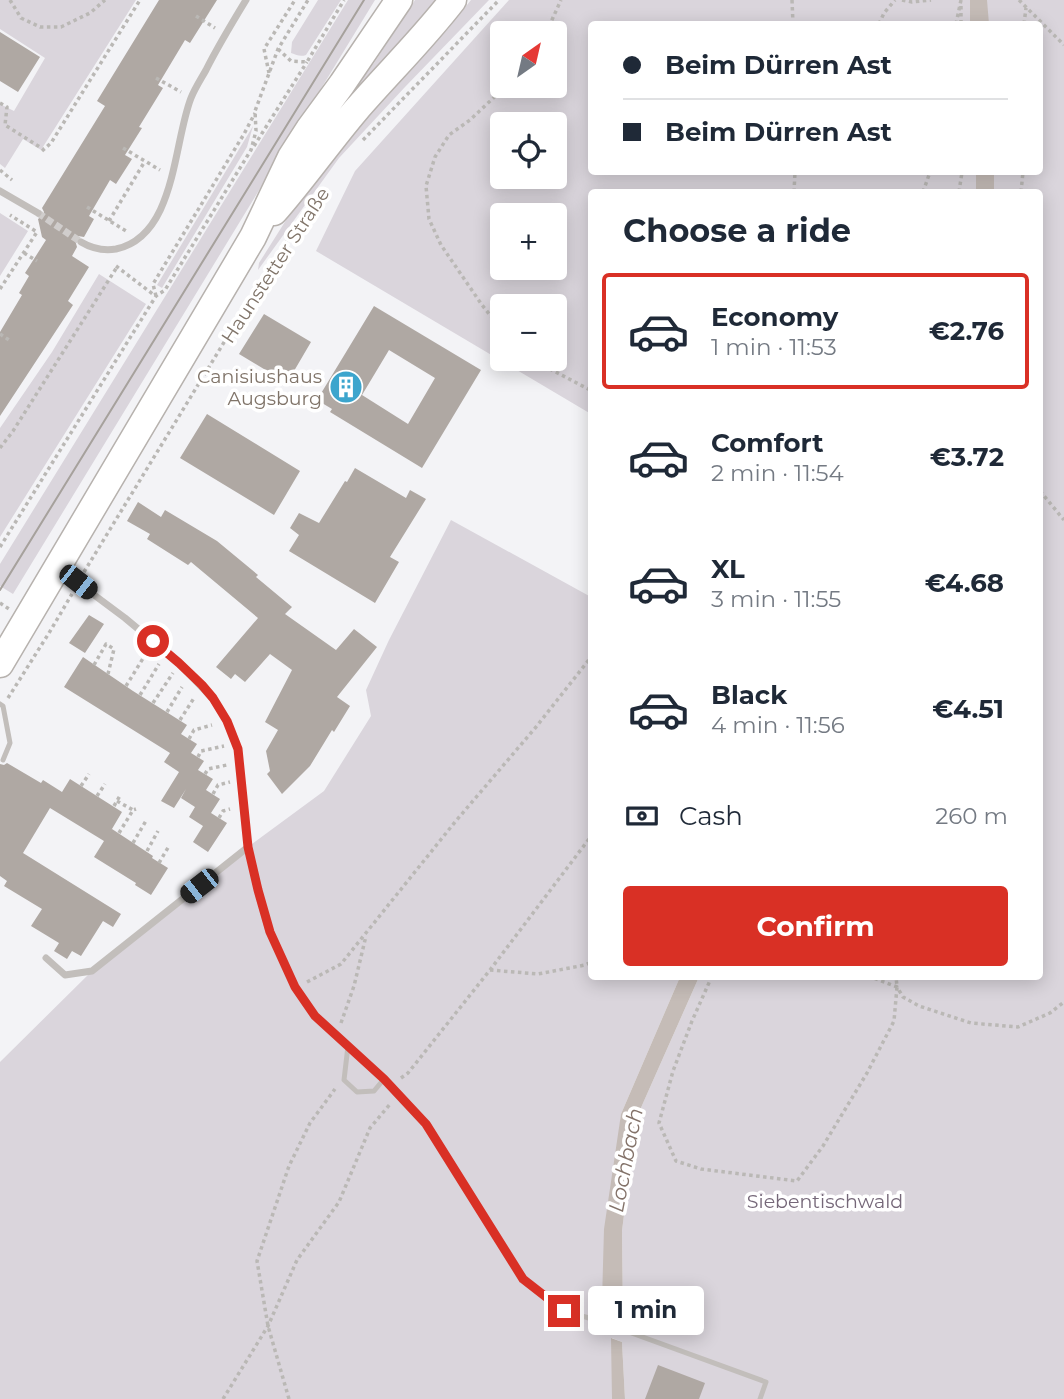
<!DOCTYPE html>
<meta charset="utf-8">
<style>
:root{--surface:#fff;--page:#f6f6f7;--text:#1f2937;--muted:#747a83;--line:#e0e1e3;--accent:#d93025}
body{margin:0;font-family:Montserrat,sans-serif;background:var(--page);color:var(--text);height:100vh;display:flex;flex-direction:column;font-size:26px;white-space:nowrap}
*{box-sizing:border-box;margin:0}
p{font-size:23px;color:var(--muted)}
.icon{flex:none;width:38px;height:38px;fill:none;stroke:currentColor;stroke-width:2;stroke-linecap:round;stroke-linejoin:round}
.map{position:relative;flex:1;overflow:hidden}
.sheet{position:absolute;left:588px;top:189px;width:455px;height:791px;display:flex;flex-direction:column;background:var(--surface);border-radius:7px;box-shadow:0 4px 18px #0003}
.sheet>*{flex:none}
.top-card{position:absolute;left:588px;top:21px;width:455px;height:154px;border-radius:7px;box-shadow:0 4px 18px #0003;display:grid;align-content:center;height:154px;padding:0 35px;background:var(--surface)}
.needle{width:46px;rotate:34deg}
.tools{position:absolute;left:490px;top:21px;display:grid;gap:14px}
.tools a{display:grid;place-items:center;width:77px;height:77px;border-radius:7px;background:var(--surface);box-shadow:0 4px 18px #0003;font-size:35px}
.end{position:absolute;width:32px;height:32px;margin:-16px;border:9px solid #d93025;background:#fff;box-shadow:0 0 0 4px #fff}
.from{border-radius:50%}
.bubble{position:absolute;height:49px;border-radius:7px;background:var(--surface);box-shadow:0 4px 18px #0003;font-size:23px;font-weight:700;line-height:49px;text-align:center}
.car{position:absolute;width:21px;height:42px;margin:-21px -10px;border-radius:9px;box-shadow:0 0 5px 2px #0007;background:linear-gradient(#222 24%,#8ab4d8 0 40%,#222 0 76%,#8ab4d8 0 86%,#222 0)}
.top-card b{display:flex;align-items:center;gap:24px;height:66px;font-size:26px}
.top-card b+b{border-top:2px solid var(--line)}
.top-card i{width:18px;height:18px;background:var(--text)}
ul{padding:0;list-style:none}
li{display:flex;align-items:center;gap:21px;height:116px;margin:0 14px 10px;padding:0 21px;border:4px solid transparent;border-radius:7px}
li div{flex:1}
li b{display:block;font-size:26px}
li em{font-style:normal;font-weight:700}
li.active{border-color:var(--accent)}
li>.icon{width:63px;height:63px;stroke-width:1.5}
h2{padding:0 35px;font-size:32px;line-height:84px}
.pay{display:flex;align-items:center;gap:18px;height:77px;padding:0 35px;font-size:26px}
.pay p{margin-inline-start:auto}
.button{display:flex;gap:14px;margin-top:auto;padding:14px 35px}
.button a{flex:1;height:80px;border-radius:7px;background:var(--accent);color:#fff;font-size:28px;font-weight:700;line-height:80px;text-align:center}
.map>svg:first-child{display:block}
.green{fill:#dad5dc;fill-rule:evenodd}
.water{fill:#c5bcb7}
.building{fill:#afa8a3;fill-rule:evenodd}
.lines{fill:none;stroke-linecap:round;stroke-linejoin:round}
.street-tunnel{stroke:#d0cdcc;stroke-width:7;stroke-dasharray:7 3.5;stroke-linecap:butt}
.secondary-casing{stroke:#b7b2ae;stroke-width:29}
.path{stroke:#bab8b5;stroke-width:3.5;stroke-dasharray:3.5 3.5;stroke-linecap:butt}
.lane{stroke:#c2bebb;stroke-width:5}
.street{stroke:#c2bebb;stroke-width:7}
.secondary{stroke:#fff;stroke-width:26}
.tram{stroke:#a6a19c;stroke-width:2}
.route{stroke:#d93025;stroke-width:9}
.labels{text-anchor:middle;stroke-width:7;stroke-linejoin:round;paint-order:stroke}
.street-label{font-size:19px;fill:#807469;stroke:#fff}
.poi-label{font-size:19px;fill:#807469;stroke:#fff;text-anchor:end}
.park-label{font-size:19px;fill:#756778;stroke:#fff}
.water-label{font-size:21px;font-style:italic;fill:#837269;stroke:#fff}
</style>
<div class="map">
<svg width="1064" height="1399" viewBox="0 0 1064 1399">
<rect width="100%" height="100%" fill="#f3f3f6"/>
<path class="green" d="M0,0H136L41,150L23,139L5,168L0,164V104L14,111L45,58L0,29Z
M318,0H341L306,55C300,57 297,55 291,53L292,42Z
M348,0H375L13,594L0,586V564Z
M415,0H437L347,104L344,101L374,63Z
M471,0H489L405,87L339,158L258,270L259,263L300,198L383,97L447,30Z
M509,0H1064V1399H625L622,1342L612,1338V1399H0V1062L92,971L248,847L324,791L371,716L366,690L389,640L451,520L591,597L592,976L680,977L621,1114L602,1301L607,1302L623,1316L622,1231L636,1119L699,977L1040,976V192H592L591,414L316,251L355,171ZM592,24H1040V172H592ZM502,33H555V86H502ZM502,124H555V177H502ZM502,215H555V268H502ZM502,306H555V359H502Z
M253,126L247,147L162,288L157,285Z
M0,213L28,231L0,276Z
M99,274L146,304L0,537V428L52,352Z"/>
<path class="water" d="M970,0H987L989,24H970Z
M976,172H994V192H976Z
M680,977H699L636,1119L622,1231L623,1316L610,1311L607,1302L602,1301L604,1229L621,1114Z
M611,1338L622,1342L625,1399H612Z"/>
<path class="building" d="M159,0H217L190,43L185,40L158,85L163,88L139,127L142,128L125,155L132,159L116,184L110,180L89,216L94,219L84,237L78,236L75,240L77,247L72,256L89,267L68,301L73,305L0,416V332L22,295L19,293L29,276L25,273L46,240L42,237L38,219L44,215V212L42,208L105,106L97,101Z
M0,32L40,57L18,92L0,81Z
M374,306L481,370L422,468L330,412L332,409L317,400ZM389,350L435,378L408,424L362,395Z
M264,314L311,342L287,383L239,354Z
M207,414L300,471L274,515L180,458Z
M355,468L406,498L410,490L426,499L390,557L399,562L375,603L289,551L299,535L290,528L299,513L319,523L345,481L347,482Z
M138,502L161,517L165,510L217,541L258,575L256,577L292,607L285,614L336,650L354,629L377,647L337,697L350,706L334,732L332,730L310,766L282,794L267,774L270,771L266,751L278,730L265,722L292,670L270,654L245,682L235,674L231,679L216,667L258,618L191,562L188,565L147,539L150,534L127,521Z
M89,615L104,624L85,653L69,643Z
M83,657L133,691L187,725L181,734L197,744L191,753L204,761L198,770L213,779L206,790L220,799L211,813L227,823L208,852L193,842L203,826L189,817L195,807L181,798L186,789L174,808L161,801L179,772L164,762L170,753L64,687Z
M7,763L41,783L43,780L62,792L70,779L122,812L109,834L112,829L153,856L152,858L168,868L151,895L135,885L136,883L94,857L104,841L50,808L23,853L121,914L113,927L103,921L81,956L72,951L67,959L54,951L59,943L31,926L42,909L4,886L7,881L0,876V764L4,765Z
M658,1365L705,1383L699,1399H645Z"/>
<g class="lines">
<path class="street-tunnel" d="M38,213L81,242"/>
<defs>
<path id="secondary" d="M274,212C303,179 328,143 356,110C388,73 423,39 453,0
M0,664L253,237L291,157L309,129L342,84L399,0"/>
</defs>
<use href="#secondary" class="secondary-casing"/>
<path class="path" d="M10,0L21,18L40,27H61L90,13L105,0
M792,0L793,24
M902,0L912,2L931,0
M1019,0L1064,45
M961,6V24
M196,16L215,28
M879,24L884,13L895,0
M956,24L961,0
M1024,24L1026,8
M546,33L561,0
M278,49L291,61L307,62L344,0
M269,73L264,49L295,0
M156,78L181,92
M0,103L7,107L5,125L43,149
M363,140L499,0
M254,146L307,62
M123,148L160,170
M42,151L51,143L140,0
M0,170L12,180
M794,192L795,172
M923,192L930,172
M959,192L962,172
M1021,192L1023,172
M87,207L126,231
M109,221L145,161
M24,253L37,261
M116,266L154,295
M0,289L37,232L10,215
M156,296L153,284L244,134L255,113
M502,330L482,305L441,245L429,219L426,186L435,157L449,135L470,120L506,86
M0,334L9,340
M531,359L592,391
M0,448L13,431L117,267
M1040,491L1064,520
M0,547L156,296L165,290L251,150L256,131L255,111L278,49L308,0
M84,572L276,257L313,204
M0,603L9,609
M94,665L106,644L114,649L108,674
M126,686L147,652
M140,695L159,664
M8,698L49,633L72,594
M153,703L173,673
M167,712L182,687
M180,720L194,698
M189,739L194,730L212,725
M198,757L201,751L224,746
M205,774L208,769L227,765
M81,786L89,774
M213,794L218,785L230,782
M97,796L105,784
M117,801L133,810
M114,806L121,794
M219,818L223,811L230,809
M119,833L133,810L136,809
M133,843L147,819
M147,851L158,831
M159,863L169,846
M490,970L538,974L585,965L592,962
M712,976L692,1021L673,1071L659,1123L676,1161L701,1169L797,1181L823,1146L867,1073L894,1021L897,987L896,976
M868,976L897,987L903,997L919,1006L971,1023L1018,1027L1050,1013L1064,1002
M307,982L341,964L455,822L536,727L592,656
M341,1023L354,986L366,936
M401,1078L408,1073L490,970L592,835
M223,1399L268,1326L297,1260L339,1202L370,1128L391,1103
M289,1399L268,1326L257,1261L289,1166L310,1123L335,1089"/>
<path class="lane" d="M0,704L3,706L10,743L3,760
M269,932L295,987L315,1015L400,1094L426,1124L523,1279L564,1311L596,1320L766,1382L760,1399
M348,1046L344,1080L357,1092L374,1091L384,1079"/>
<path class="street" d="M0,191L38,213
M81,242C91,248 103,251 116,249C176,236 173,144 191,98C195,88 201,79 206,70C218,46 232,23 246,0
M62,571L125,618L179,663L213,699L227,721L238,749L248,847L269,932
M46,958L65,975L92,971L248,847"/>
<use href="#secondary" class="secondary"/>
<path class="tram" d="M0,590L364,0"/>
</g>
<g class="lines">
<path class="route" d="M153,641L179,663L202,685L213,698L227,721L238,749L248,847L258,890L270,932L295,987L315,1016L384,1079L426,1124L523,1279L564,1311"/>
</g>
<defs>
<symbol id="building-disc" viewBox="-11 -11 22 22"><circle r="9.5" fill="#3ca5cd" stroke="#fff"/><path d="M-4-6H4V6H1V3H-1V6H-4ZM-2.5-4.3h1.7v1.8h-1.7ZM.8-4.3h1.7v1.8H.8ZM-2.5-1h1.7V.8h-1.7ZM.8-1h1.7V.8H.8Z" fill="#fff"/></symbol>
</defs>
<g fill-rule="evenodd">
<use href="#building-disc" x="327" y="368" width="38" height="38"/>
</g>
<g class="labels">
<g class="street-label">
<text transform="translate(275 265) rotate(-57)" y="7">Haunstetter Straße</text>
</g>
<g class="poi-label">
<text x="322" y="383">Canisiushaus<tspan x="322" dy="22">Augsburg</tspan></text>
</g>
<g class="park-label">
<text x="825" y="1208">Siebentischwald</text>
</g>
<g class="water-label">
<text transform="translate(626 1160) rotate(-79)" y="7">Lochbach</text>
</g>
</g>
</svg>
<div class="tools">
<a><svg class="needle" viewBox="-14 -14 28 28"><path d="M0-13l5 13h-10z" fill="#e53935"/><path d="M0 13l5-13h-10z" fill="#747a83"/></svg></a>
<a><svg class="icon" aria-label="locate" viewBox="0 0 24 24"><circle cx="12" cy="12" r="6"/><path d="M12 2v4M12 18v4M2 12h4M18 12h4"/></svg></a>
<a>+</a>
<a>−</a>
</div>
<i class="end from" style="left:153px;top:641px"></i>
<i class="end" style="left:564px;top:1311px"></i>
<div class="bubble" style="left:588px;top:1286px;width:116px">1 min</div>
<i class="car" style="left:78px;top:582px;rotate:128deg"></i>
<i class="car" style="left:199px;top:886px;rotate:232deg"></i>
<div class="top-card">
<b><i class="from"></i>Beim Dürren Ast</b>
<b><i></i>Beim Dürren Ast</b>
</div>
<section class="sheet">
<h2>Choose a ride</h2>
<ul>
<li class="active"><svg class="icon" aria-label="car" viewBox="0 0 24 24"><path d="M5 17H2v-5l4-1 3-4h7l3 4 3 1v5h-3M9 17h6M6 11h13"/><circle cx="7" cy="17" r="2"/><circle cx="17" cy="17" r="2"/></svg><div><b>Economy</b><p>1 min · 11:53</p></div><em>€2.76</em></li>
<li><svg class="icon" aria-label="car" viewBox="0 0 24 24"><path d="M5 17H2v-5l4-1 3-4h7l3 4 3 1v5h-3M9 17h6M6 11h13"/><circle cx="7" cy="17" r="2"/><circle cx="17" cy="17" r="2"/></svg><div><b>Comfort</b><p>2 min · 11:54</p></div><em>€3.72</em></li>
<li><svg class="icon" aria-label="car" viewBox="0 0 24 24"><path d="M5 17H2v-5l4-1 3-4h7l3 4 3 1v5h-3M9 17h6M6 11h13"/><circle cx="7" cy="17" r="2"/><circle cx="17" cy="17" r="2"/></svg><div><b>XL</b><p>3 min · 11:55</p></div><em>€4.68</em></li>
<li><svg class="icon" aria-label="car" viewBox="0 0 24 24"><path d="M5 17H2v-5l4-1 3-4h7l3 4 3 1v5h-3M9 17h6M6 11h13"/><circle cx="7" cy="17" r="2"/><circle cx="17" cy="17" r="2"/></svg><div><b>Black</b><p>4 min · 11:56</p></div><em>€4.51</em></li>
</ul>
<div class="pay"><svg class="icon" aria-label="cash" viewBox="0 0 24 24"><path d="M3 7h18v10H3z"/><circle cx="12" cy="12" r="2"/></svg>Cash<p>260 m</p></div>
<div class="button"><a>Confirm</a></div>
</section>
</div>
